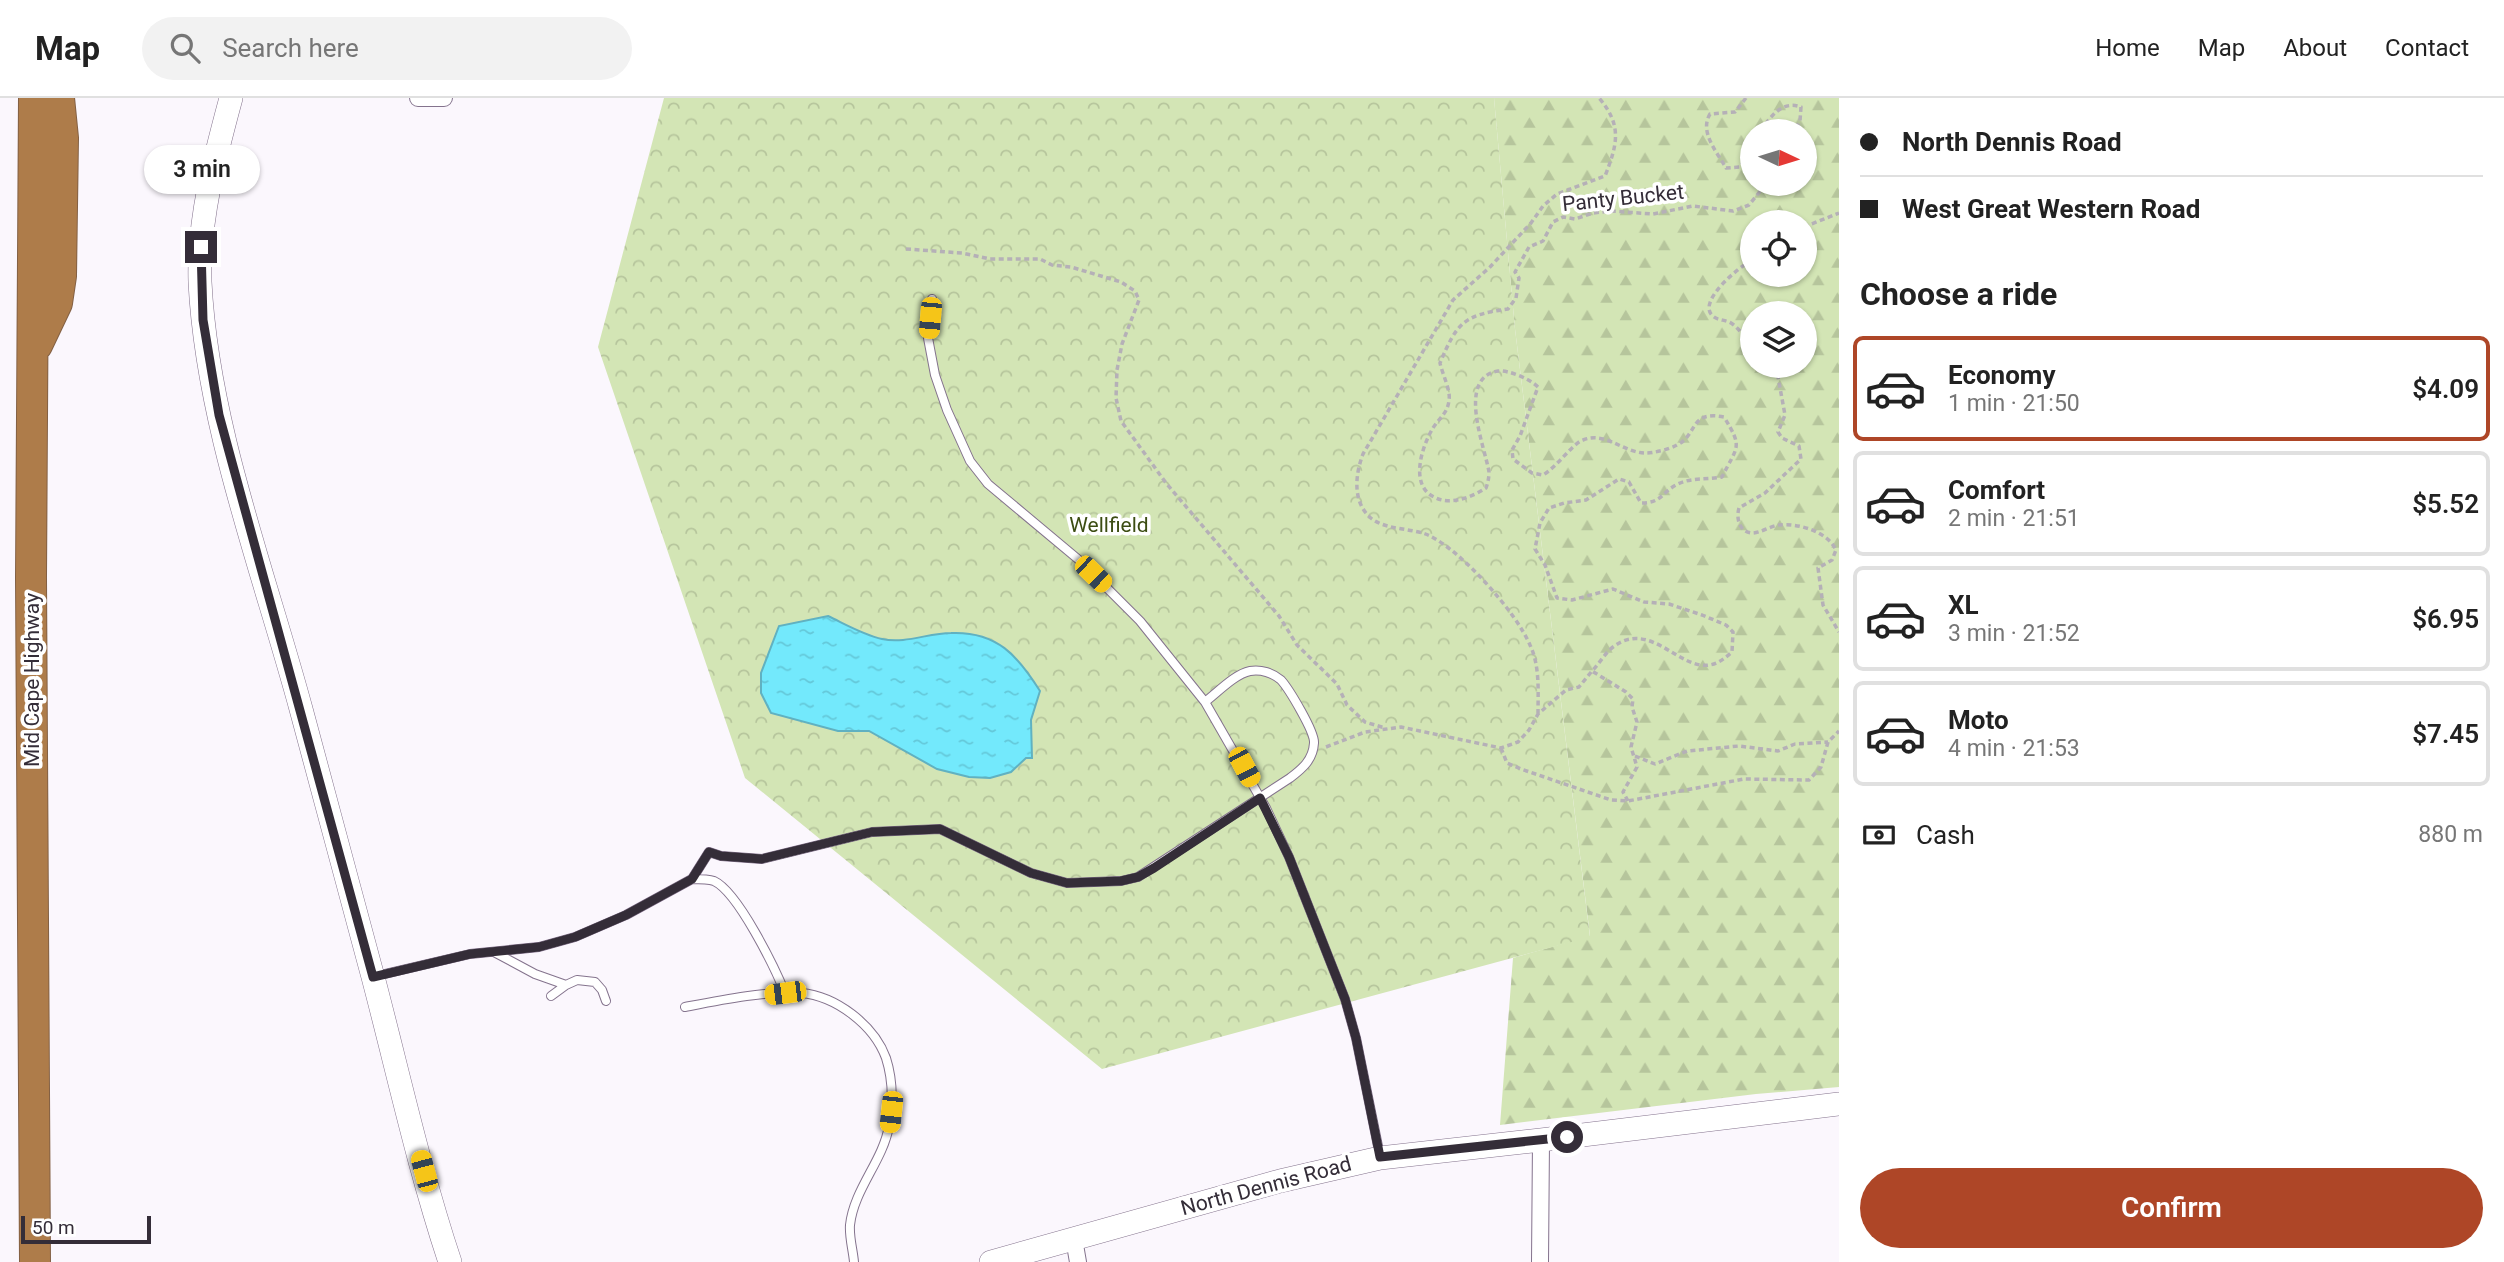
<!DOCTYPE html>
<meta charset="utf-8">
<style>
:root{--surface:#fff;--page:#f2f2f2;--text:#222;--muted:#767676;--line:#e0e0e0;--accent:#ae4627}
body{margin:0;font-family:Roboto,sans-serif;background:var(--page);color:var(--text);height:100vh;display:flex;flex-direction:column;font-size:26px;white-space:nowrap}
*{box-sizing:border-box;margin:0}
p{font-size:23px;color:var(--muted)}
.icon{flex:none;width:38px;height:38px;fill:none;stroke:currentColor;stroke-width:2;stroke-linecap:round;stroke-linejoin:round}
.map{position:relative;flex:1;overflow:hidden}
.drawer{display:flex;flex-direction:column;background:var(--surface);width:665px}
.drawer>*{flex:none}
.top-card{display:grid;align-content:center;height:154px;padding:0 21px;background:var(--surface)}
.needle{width:46px;rotate:94deg}
.controls{position:absolute;left:1740px;top:21px;display:grid;gap:14px}
.controls a{display:grid;place-items:center;width:77px;height:77px;border-radius:50%;background:var(--surface);box-shadow:0 2px 5px #0004;font-size:35px}
.scale{position:absolute;left:21px;bottom:18px;width:130px;box-sizing:border-box;padding-left:7px;border:4px solid #342d38;border-top:0;font-size:19px;line-height:24px;white-space:nowrap;color:#342d38;-webkit-text-stroke:5px #fff;paint-order:stroke}
.end{position:absolute;width:32px;height:32px;margin:-16px;border:9px solid #342d38;background:#fff;box-shadow:0 0 0 4px #fff}
.from{border-radius:50%}
.bubble{position:absolute;height:49px;border-radius:24px;background:var(--surface);box-shadow:0 2px 5px #0004;font-size:23px;font-weight:600;line-height:49px;text-align:center}
.car{position:absolute;width:21px;height:42px;margin:-21px -10px;border-radius:9px;box-shadow:0 0 5px 2px #0007;background:linear-gradient(#f5c518 24%,#345 0 40%,#f5c518 0 76%,#345 0 86%,#f5c518 0)}
.top-card b{display:flex;align-items:center;gap:24px;height:66px;font-size:26px}
.top-card b+b{border-top:2px solid var(--line)}
.top-card i{width:18px;height:18px;background:var(--text)}
ul{padding:0;list-style:none}
li{display:flex;align-items:center;gap:21px;height:105px;margin:0 14px 10px;padding:0 7px;border:4px solid var(--line);border-radius:10px}
li div{flex:1}
li b{display:block;font-size:26px}
li em{font-style:normal;font-weight:600}
li.active{border-color:var(--accent)}
li>.icon{width:63px;height:63px;stroke-width:1.5}
h2{padding:0 21px;font-size:32px;line-height:84px}
.pay{display:flex;align-items:center;gap:18px;height:77px;padding:0 21px;font-size:26px}
.pay p{margin-inline-start:auto}
.action{display:flex;gap:14px;margin-top:auto;padding:14px 21px}
.action a{flex:1;height:80px;border-radius:42px;background:var(--accent);color:#fff;font-size:28px;font-weight:600;line-height:80px;text-align:center}
header{display:flex;align-items:center;gap:42px;box-sizing:border-box;height:98px;padding:0 35px;background:var(--surface);border-bottom:2px solid var(--line)}
header strong{font-size:33px}
nav{display:flex;gap:38px;margin-inline-start:auto;font-size:24px}
.search{width:490px;height:63px;background:var(--page);display:flex;align-items:center;gap:18px;box-sizing:border-box;padding:0 24px;border-radius:38px;color:var(--muted);font-size:26px}
main{display:flex;flex:1;min-height:0}
.map>svg:first-child{display:block}
.forest{fill:url(#forest-firs);fill-rule:evenodd}
.park{fill:url(#park-crowns)}
.water{fill:url(#water-ripples);stroke:#60b1c1;stroke-width:2}
.lines{fill:none;stroke-linecap:round;stroke-linejoin:round}
.lane-casing{stroke:#84738d;stroke-width:10}
.street-casing{stroke:#84738d;stroke-width:18}
.secondary-casing{stroke:#84738d;stroke-width:24}
.highway-casing{stroke:#836044;stroke-width:32}
.path{stroke:#b5b0b7;stroke-width:3.5;stroke-dasharray:5 3.5;stroke-linecap:butt}
.lane{stroke:#fff;stroke-width:8}
.street{stroke:#fff;stroke-width:16}
.secondary{stroke:#fff;stroke-width:23}
.highway{stroke:#ae7c4a;stroke-width:30}
.route{stroke:#342d38;stroke-width:9}
.labels{text-anchor:middle;stroke-width:7;stroke-linejoin:round;paint-order:stroke}
.street-label{font-size:21px;fill:#342d38;stroke:#fff}
.park-label{font-size:21px;fill:#3c4d13;stroke:#fff}
</style>
<header>
<strong>Map</strong>
<div class="search"><svg class="icon" aria-label="search" viewBox="0 0 24 24"><circle cx="10" cy="10" r="6"/><path d="M15 15l6 6"/></svg>Search here</div>
<nav><a>Home</a><a>Map</a><a>About</a><a>Contact</a></nav>
</header>
<main>
<div class="map">
<svg width="1839" height="1164" viewBox="0 0 1839 1164">
<defs>
<pattern id="forest-firs" width="22" height="20" patternUnits="userSpaceOnUse" patternTransform="scale(1.75)"><rect width="22" height="20" fill="#d3e5b5"/><path d="M5 1l3.5 6h-7zM16 11l3.5 6h-7z" fill="#b6c59c"/></pattern>
<pattern id="park-crowns" width="20" height="18" patternUnits="userSpaceOnUse" patternTransform="scale(1.75)"><rect width="20" height="18" fill="#d3e5b5"/><path d="M2 6a3 3 0 1 1 6 0M12 15a3 3 0 1 1 6 0" fill="none" stroke="#b6c59c"/></pattern>
<pattern id="water-ripples" width="26" height="14" patternUnits="userSpaceOnUse" patternTransform="scale(1.75)"><rect width="26" height="14" fill="#73e9fc"/><path d="M2 4q2-2 4 0t4 0M15 11q2-2 4 0t4 0" fill="none" stroke="#64c8d9"/></pattern>
</defs>
<rect width="100%" height="100%" fill="#fbf7fd"/>
<path class="forest" d="M1494,0H1839V989L1756,996L1500,1027L1513,860L1590,838L1515,231ZM1752,33H1804V86H1752ZM1752,124H1804V177H1752ZM1752,215H1804V268H1752Z"/>
<path class="park" d="M664,0H1494L1515,231L1590,839L1102,971L745,680L598,249Z"/>
<path class="water" d="M828,518C845,526 864,537 882,541C906,546 928,535 951,535C997,533 1018,558 1040,593L1031,622L1032,660H1026L1011,674L990,680L969,679L937,671L869,633H838L771,615L761,595V575L779,528Z"/>
<g class="lines">
<defs>
<path id="lane" d="M932,201L928,240L935,277L947,312L970,363L988,386L1079,462L1140,523L1205,604L1266,710L1289,759L1345,901L1356,940L1380,1058
M692,781C698,781 708,781 714,783C738,794 775,870 785,895
M494,854L535,876L566,887L551,898
M376,878L470,856L539,849L575,839L626,817L692,781L709,754L721,758L762,761L872,734L940,731L1031,775L1067,785L1121,783L1138,779L1290,680C1302,671 1313,662 1314,645C1315,634 1289,591 1281,582C1273,575 1261,571 1250,573C1235,576 1218,594 1205,604
M566,887L577,882L595,884L602,892L606,903
M685,909C716,903 770,892 801,895C836,898 874,927 886,960C893,982 893,1006 889,1028C883,1063 854,1091 850,1127C849,1139 853,1152 854,1164"/>
<path id="street" d="M418,0H444
M1074,1141L1078,1164
M1540,1164L1541,1042"/>
<path id="secondary" d="M231,0C215,59 198,122 200,184C207,326 264,474 301,611C325,700 349,790 373,879C398,974 419,1071 450,1164
M991,1164L1280,1083L1380,1060L1541,1042L1839,1006"/>
<path id="highway" d="M34,0L31,480L35,1164
M37,247L57,205L61,178L63,40L59,0"/>
</defs>
<use href="#lane" class="lane-casing"/>
<use href="#street" class="street-casing"/>
<use href="#secondary" class="secondary-casing"/>
<use href="#highway" class="highway-casing"/>
<path class="path" d="M1746,0L1735,14L1710,16C1699,34 1717,54 1726,70L1740,69L1752,53
M1761,33C1770,19 1782,2 1801,9L1800,23L1795,33
M1804,129L1839,115
M906,151L962,155L990,161H1040L1052,167L1071,169L1121,184L1135,193L1139,202L1122,246L1117,272L1116,300L1121,323L1166,385L1279,518L1297,547L1337,586L1347,607L1365,624L1385,630
M1752,162C1739,169 1700,201 1711,216C1716,223 1724,221 1731,225C1739,230 1743,239 1752,244
M1776,268L1785,317L1778,334L1782,340L1799,348L1801,361L1765,395L1739,410C1736,420 1739,434 1752,435C1761,435 1770,428 1779,427C1798,425 1827,433 1836,452L1832,462L1818,470L1823,507L1839,534
M1538,616C1538,593 1540,568 1530,547C1516,514 1461,452 1428,437C1411,430 1387,432 1372,421C1352,405 1355,377 1363,356L1453,202L1490,169L1531,125L1543,108L1557,96L1605,78C1617,47 1623,28 1599,0
M1326,649L1365,634L1401,629L1501,650L1518,644L1529,632L1538,616L1566,592L1579,589L1592,573
M1501,650L1507,665L1521,671L1611,702L1628,703L1744,681L1809,682L1821,669L1828,644L1839,633
M1635,658L1655,666L1687,653L1698,652L1739,648L1778,653L1795,646L1828,644
M1628,703L1623,694L1637,669L1631,649L1637,624L1632,609L1633,601L1626,594L1592,573C1599,566 1605,555 1613,549C1650,521 1679,572 1709,567C1718,566 1725,560 1732,554L1733,534L1726,527L1702,517L1669,506L1644,504L1613,491L1572,502L1557,500L1545,467L1535,451L1540,425L1549,410L1564,405L1586,402L1619,381L1629,384L1641,405C1662,405 1661,395 1676,387C1690,379 1706,382 1722,379C1738,347 1743,350 1724,319C1689,312 1698,337 1677,347C1670,351 1654,355 1646,355C1623,355 1606,333 1583,342C1573,345 1557,369 1543,377L1532,375L1513,361L1512,352L1520,338L1538,289C1530,281 1509,272 1498,273C1456,280 1485,349 1489,374C1489,380 1488,384 1486,390C1472,399 1450,408 1434,399C1409,387 1422,348 1433,330C1439,320 1448,315 1449,302C1451,293 1442,275 1440,265C1457,225 1463,217 1508,211L1516,200L1519,180L1515,174L1529,149L1543,143L1553,124L1563,119L1575,121L1593,115L1611,113L1653,116L1693,108L1733,113L1749,107L1766,86"/>
<use href="#lane" class="lane"/>
<use href="#street" class="street"/>
<use href="#secondary" class="secondary"/>
<use href="#highway" class="highway"/>
</g>
<g class="lines">
<path class="route" d="M201,149L203,222L219,317L373,879L470,856L539,849L575,839L626,817L692,781L709,754L721,758L762,761L872,734L940,731L1031,775L1067,785L1121,783L1138,779L1154,770L1260,700L1289,759L1345,901L1356,940L1380,1059L1567,1039"/>
</g>
<g class="labels">
<g class="street-label">
<text transform="translate(1623 100) rotate(-6)" y="7">Panty Bucket</text>
<text transform="translate(32 582) rotate(-90)" y="7">Mid Cape Highway</text>
<text transform="translate(1266 1088) rotate(-15)" y="7">North Dennis Road</text>
</g>
<g class="park-label">
<text x="1109" y="434">Wellfield</text>
</g>
</g>
</svg>
<div class="controls">
<a><svg class="needle" viewBox="-14 -14 28 28"><path d="M0-13l5 13h-10z" fill="#e53935"/><path d="M0 13l5-13h-10z" fill="#767676"/></svg></a>
<a><svg class="icon" aria-label="locate" viewBox="0 0 24 24"><circle cx="12" cy="12" r="6"/><path d="M12 2v4M12 18v4M2 12h4M18 12h4"/></svg></a>
<a><svg class="icon" aria-label="layers" viewBox="0 0 24 24"><path d="M12 4l9 5-9 5-9-5zM3 14l9 5 9-5"/></svg></a>
</div>
<div class="scale">50 m</div>
<i class="end from" style="left:1567px;top:1039px"></i>
<i class="end" style="left:201px;top:149px"></i>
<div class="bubble" style="left:144px;top:47px;width:116px">3 min</div>
<i class="car" style="left:930px;top:220px;rotate:185deg"></i>
<i class="car" style="left:1093px;top:476px;rotate:134deg"></i>
<i class="car" style="left:1244px;top:669px;rotate:152deg"></i>
<i class="car" style="left:785px;top:895px;rotate:263deg"></i>
<i class="car" style="left:891px;top:1014px;rotate:186deg"></i>
<i class="car" style="left:424px;top:1073px;rotate:345deg"></i>
</div>
<section class="drawer">
<div class="top-card">
<b><i class="from"></i>North Dennis Road</b>
<b><i></i>West Great Western Road</b>
</div>
<h2>Choose a ride</h2>
<ul>
<li class="active"><svg class="icon" aria-label="car" viewBox="0 0 24 24"><path d="M5 17H2v-5l4-1 3-4h7l3 4 3 1v5h-3M9 17h6M6 11h13"/><circle cx="7" cy="17" r="2"/><circle cx="17" cy="17" r="2"/></svg><div><b>Economy</b><p>1 min · 21:50</p></div><em>$4.09</em></li>
<li><svg class="icon" aria-label="car" viewBox="0 0 24 24"><path d="M5 17H2v-5l4-1 3-4h7l3 4 3 1v5h-3M9 17h6M6 11h13"/><circle cx="7" cy="17" r="2"/><circle cx="17" cy="17" r="2"/></svg><div><b>Comfort</b><p>2 min · 21:51</p></div><em>$5.52</em></li>
<li><svg class="icon" aria-label="car" viewBox="0 0 24 24"><path d="M5 17H2v-5l4-1 3-4h7l3 4 3 1v5h-3M9 17h6M6 11h13"/><circle cx="7" cy="17" r="2"/><circle cx="17" cy="17" r="2"/></svg><div><b>XL</b><p>3 min · 21:52</p></div><em>$6.95</em></li>
<li><svg class="icon" aria-label="car" viewBox="0 0 24 24"><path d="M5 17H2v-5l4-1 3-4h7l3 4 3 1v5h-3M9 17h6M6 11h13"/><circle cx="7" cy="17" r="2"/><circle cx="17" cy="17" r="2"/></svg><div><b>Moto</b><p>4 min · 21:53</p></div><em>$7.45</em></li>
</ul>
<div class="pay"><svg class="icon" aria-label="cash" viewBox="0 0 24 24"><path d="M3 7h18v10H3z"/><circle cx="12" cy="12" r="2"/></svg>Cash<p>880 m</p></div>
<div class="action"><a>Confirm</a></div>
</section>
</main>
